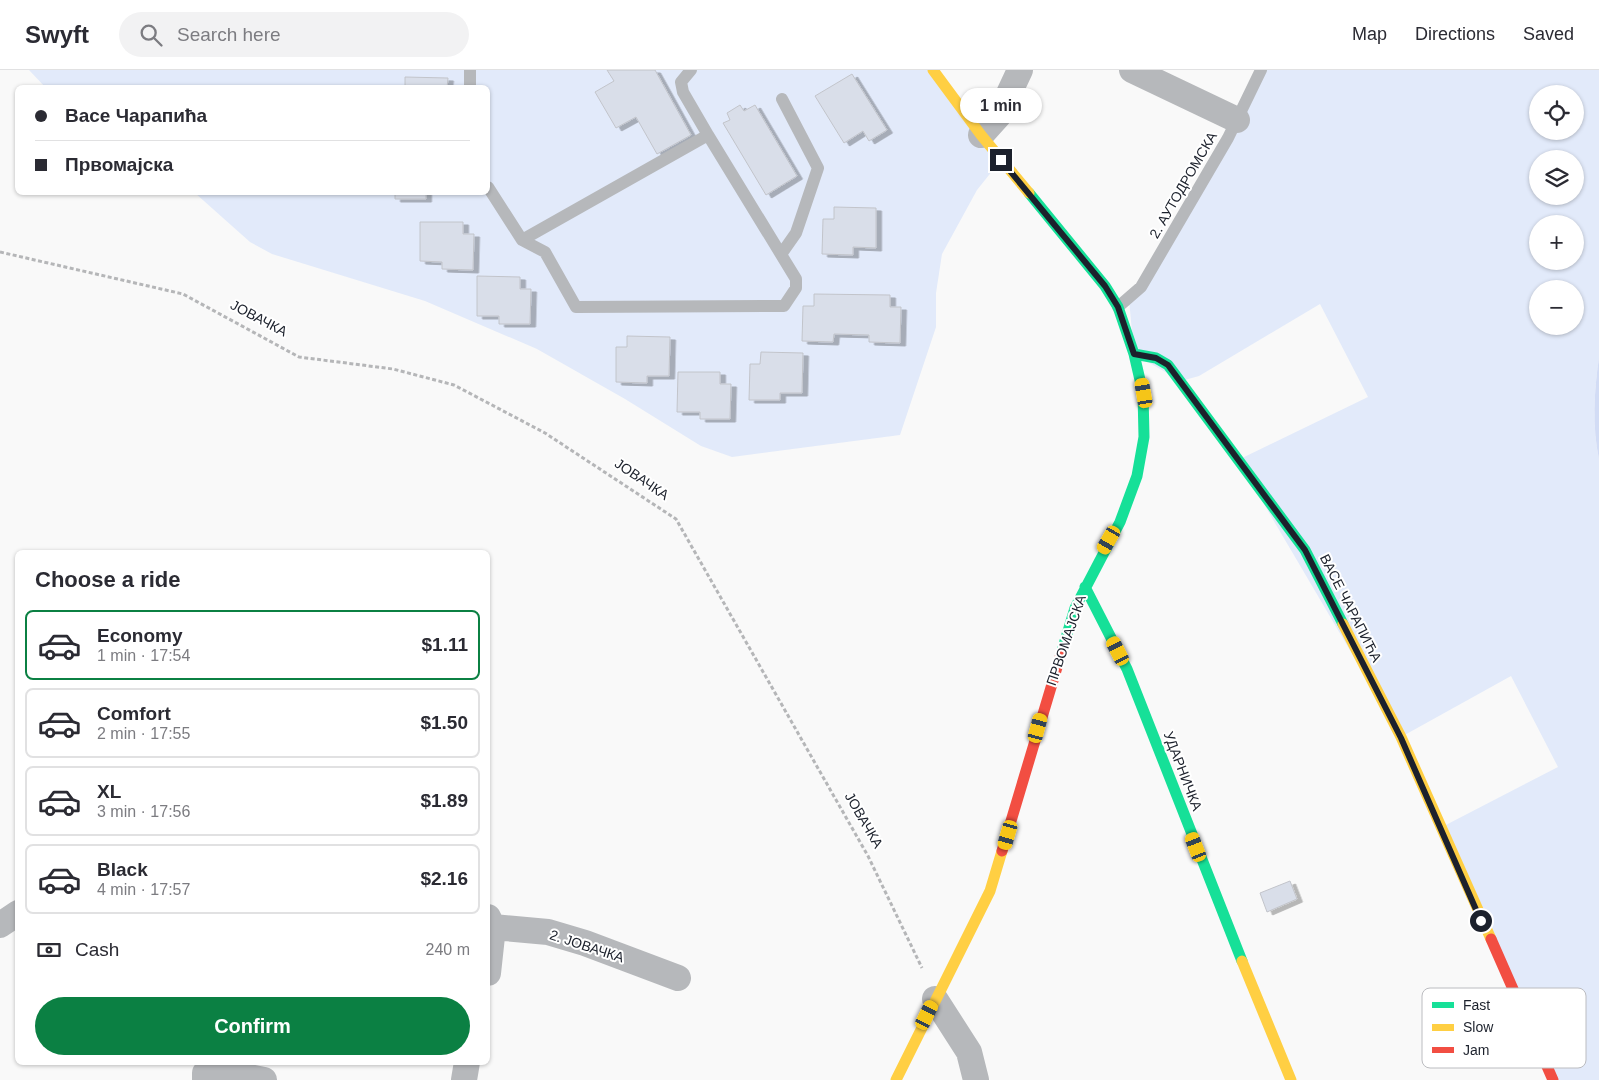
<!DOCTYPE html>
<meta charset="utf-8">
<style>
:root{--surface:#fff;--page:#f2f2f3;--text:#2b2b33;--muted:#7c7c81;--line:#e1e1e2;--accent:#0b8043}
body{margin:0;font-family:Helvetica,sans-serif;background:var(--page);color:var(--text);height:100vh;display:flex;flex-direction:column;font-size:19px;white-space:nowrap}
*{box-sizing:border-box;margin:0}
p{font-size:16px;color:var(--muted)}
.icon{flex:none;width:28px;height:28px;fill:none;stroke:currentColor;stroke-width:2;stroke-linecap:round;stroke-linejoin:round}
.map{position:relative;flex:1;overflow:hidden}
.panel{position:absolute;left:15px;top:480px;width:475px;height:515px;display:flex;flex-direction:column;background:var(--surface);border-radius:8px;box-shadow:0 1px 4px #0004}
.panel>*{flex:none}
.hud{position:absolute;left:15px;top:15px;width:475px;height:110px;border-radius:8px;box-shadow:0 1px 4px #0004;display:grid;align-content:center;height:110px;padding:0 20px;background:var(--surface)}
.tools{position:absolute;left:1529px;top:15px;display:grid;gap:10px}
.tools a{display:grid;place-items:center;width:55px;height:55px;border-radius:50%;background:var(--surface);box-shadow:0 1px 4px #0004;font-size:25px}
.end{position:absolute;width:22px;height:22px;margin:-11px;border:6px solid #1c212c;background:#fff;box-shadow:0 0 0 2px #fff}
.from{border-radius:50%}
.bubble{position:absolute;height:35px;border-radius:18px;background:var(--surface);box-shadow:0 1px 4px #0004;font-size:16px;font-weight:600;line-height:35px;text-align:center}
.car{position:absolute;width:15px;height:30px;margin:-15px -8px;border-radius:6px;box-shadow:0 0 4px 1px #0007;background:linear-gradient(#f5c518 24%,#345 0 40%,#f5c518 0 76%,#345 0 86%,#f5c518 0)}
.hud b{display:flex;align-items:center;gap:18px;height:48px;font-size:19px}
.hud b+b{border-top:1px solid var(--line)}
.hud i{width:12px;height:12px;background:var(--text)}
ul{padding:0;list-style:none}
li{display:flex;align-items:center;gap:15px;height:70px;margin:0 10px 8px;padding:0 10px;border:2px solid var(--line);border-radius:8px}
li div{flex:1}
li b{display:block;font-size:19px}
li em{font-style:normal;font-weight:600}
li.on{border-color:var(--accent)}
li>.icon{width:45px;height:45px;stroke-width:1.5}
h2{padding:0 20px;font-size:22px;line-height:60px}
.pay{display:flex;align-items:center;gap:12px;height:55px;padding:0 20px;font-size:19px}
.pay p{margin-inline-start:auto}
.button{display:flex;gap:10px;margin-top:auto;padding:10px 20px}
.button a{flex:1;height:58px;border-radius:30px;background:var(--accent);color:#fff;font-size:20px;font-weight:600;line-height:58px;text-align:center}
header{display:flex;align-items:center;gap:30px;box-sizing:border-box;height:70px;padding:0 25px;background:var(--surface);border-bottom:1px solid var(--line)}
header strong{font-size:24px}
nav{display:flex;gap:28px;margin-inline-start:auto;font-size:18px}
.search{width:350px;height:45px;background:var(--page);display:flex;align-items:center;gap:12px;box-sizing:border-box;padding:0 18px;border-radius:28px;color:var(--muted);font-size:19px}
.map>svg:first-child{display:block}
.green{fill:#e2eafa;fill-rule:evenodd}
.forest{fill:#d2dcf5}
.building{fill:#d9dee9;stroke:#c2c4ca;filter:url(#shadow)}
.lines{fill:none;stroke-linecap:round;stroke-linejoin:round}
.path{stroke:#b5b6b8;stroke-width:3;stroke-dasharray:4 2.5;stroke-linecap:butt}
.lane{stroke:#b6b8bb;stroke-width:12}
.street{stroke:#b6b8bb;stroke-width:26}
.fast{stroke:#16e098;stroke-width:11}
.slow{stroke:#ffcf43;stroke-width:11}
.jam{stroke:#f24e42;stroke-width:11}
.route{stroke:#1c212c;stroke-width:6}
.labels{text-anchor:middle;stroke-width:4;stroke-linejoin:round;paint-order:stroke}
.street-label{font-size:14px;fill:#1c212c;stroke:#fff}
.key{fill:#fff;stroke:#bbbcc0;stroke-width:1}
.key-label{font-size:14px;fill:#1c212c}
</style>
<header>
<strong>Swyft</strong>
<div class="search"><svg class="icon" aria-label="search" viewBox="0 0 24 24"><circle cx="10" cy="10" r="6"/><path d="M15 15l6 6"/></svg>Search here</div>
<nav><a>Map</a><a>Directions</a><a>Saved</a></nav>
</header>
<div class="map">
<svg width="1599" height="1010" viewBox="0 0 1599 1010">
<defs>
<filter id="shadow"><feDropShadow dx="5.5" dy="3" stdDeviation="0" flood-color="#0004"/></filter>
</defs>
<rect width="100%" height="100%" fill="#f9f9f9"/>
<path class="green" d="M29,0H933L1001,90L977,120L942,184L936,223V257L900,365L732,387L701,376L625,329L537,279L425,231L272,184L250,172L195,123L488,122V18H46Z
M1261,0H1599V288C1594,320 1592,358 1599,389V1010H1553L1440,758L1558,697L1511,606L1401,667L1238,390L1368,327L1320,234L1199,306L1181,311L1134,284L1129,229ZM1538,24H1575V61H1538ZM1538,89H1575V126H1538ZM1538,154H1575V191H1538ZM1538,219H1575V256H1538Z"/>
<path class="forest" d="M1599,288V389C1592,358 1594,320 1599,288Z"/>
<path class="building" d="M607,0H655L691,65L657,84L636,47L616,58L595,22L614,11Z
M852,4L887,60L869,71L863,61L844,73L815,26Z
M405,7L448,8L447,18H405Z
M740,35L744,41L755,35L797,106L766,125L723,53L730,50L727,43Z
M395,122H426V129H395Z
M834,137L876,138V178L853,177V185L822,184L823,149H834Z
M420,152H463V164H474L473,200L442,199V192L420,191Z
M477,206L520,207V219H531L530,254H499V246H477Z
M814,224L890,225V237H901L900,273L869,272V265L834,264L833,272L802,271L803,236H814Z
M627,266L670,267L669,306H647V313L616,312V277H627Z
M761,282L803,283L802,323H780V330H749L750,294H760Z
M678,302H720V314H731L730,349H700V342H677Z
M1290,811L1297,829L1267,842L1260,823Z"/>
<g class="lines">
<path class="path" d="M0,182L183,224L299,287L393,299L454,315L545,363L676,449L868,786L922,898"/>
<path class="lane" d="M470,18V0
M782,29L818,98L796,163L782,183
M488,117L522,170L708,65L683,22L681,12L691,0
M522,170L545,182L576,237L784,236L796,218V209L708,65
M1118,237L1141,217L1228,68L1261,0"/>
<path class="street" d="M1132,0L1237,50
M981,65L999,45L1020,0
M488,847L493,857L488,903
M0,855L18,843
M493,857L548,862L585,873L678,908
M935,929L969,982L976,1010
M205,1010V1003L225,1002L264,1010
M464,1010L467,992"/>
<path class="fast" d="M1029,123L1105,216L1118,237L1134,284L1143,323L1144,367L1137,406L1120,452L1075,538L1061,584
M1134,284L1156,288L1168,295L1305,480L1343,554
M1085,517L1127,599L1242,891"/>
<path class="slow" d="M933,0L981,65L1029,123
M1343,554L1401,667L1491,869
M1242,891L1291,1010
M896,1010L990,821L1002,781"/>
<path class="jam" d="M1002,781L1061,584
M1491,869L1553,1010"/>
</g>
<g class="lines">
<path class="route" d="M1001,90L1105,216L1118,237L1134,284L1156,288L1168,295L1305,480L1401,668L1481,851"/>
</g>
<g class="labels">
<g class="street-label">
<text transform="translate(1183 115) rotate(-60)" y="5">2. АУТОДРОМСКА</text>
<text transform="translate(259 248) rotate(28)" y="5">ЈОВАЧКА</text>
<text transform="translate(642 409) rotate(34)" y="5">ЈОВАЧКА</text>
<text transform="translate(1351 538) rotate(63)" y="5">ВАСЕ ЧАРАПИЋА</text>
<text transform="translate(1066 570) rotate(-71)" y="5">ПРВОМАЈСКА</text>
<text transform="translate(1183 701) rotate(69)" y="5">УДАРНИЧКА</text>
<text transform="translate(864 750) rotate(60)" y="5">ЈОВАЧКА</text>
<text transform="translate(587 876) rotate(18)" y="5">2. ЈОВАЧКА</text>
</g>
</g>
<rect x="1422" y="918" width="164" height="80" rx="8" class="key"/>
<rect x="1432" y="932" width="22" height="6" fill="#16e098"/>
<rect x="1432" y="954" width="22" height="7" fill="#ffcf43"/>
<rect x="1432" y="977" width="22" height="6" fill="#f24e42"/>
<g class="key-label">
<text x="1463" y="940">Fast</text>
<text x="1463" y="962">Slow</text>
<text x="1463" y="985">Jam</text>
</g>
</svg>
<div class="tools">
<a><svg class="icon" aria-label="locate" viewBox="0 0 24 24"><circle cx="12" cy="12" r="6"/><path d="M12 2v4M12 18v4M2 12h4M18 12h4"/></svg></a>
<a><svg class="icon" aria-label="layers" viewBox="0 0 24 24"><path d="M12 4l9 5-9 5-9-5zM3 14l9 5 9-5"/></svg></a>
<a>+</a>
<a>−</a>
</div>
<i class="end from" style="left:1481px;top:851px"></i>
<i class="end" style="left:1001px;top:90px"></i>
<div class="bubble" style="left:960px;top:18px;width:82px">1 min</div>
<i class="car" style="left:1144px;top:323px;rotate:350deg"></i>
<i class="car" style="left:1109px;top:470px;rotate:210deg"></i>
<i class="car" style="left:1118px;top:581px;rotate:333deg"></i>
<i class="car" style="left:1038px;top:658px;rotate:15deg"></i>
<i class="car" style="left:1008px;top:765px;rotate:196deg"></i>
<i class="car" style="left:1196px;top:777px;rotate:339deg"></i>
<i class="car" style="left:927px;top:945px;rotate:26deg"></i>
<div class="hud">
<b><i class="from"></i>Васе Чарапића</b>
<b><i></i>Првомајска</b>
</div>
<section class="panel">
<h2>Choose a ride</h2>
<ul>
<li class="on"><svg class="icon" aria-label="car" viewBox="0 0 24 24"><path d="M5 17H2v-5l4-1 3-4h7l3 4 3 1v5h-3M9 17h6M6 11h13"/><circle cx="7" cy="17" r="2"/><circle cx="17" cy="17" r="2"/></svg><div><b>Economy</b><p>1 min · 17:54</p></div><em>$1.11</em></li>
<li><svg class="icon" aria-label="car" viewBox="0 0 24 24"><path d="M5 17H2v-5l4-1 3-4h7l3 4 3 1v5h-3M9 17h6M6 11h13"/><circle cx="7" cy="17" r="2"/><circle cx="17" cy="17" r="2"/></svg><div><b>Comfort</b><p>2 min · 17:55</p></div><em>$1.50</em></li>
<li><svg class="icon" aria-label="car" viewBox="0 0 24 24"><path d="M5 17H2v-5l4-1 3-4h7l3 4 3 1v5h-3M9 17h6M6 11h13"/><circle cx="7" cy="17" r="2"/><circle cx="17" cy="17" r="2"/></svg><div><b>XL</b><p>3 min · 17:56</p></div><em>$1.89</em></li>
<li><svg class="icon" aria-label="car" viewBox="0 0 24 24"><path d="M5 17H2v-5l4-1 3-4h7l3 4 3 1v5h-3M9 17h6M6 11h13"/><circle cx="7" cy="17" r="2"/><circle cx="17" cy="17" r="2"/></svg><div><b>Black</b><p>4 min · 17:57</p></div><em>$2.16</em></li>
</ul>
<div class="pay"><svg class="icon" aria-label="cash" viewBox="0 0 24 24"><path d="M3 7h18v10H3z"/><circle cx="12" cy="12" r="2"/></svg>Cash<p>240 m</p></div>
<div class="button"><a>Confirm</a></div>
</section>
</div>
